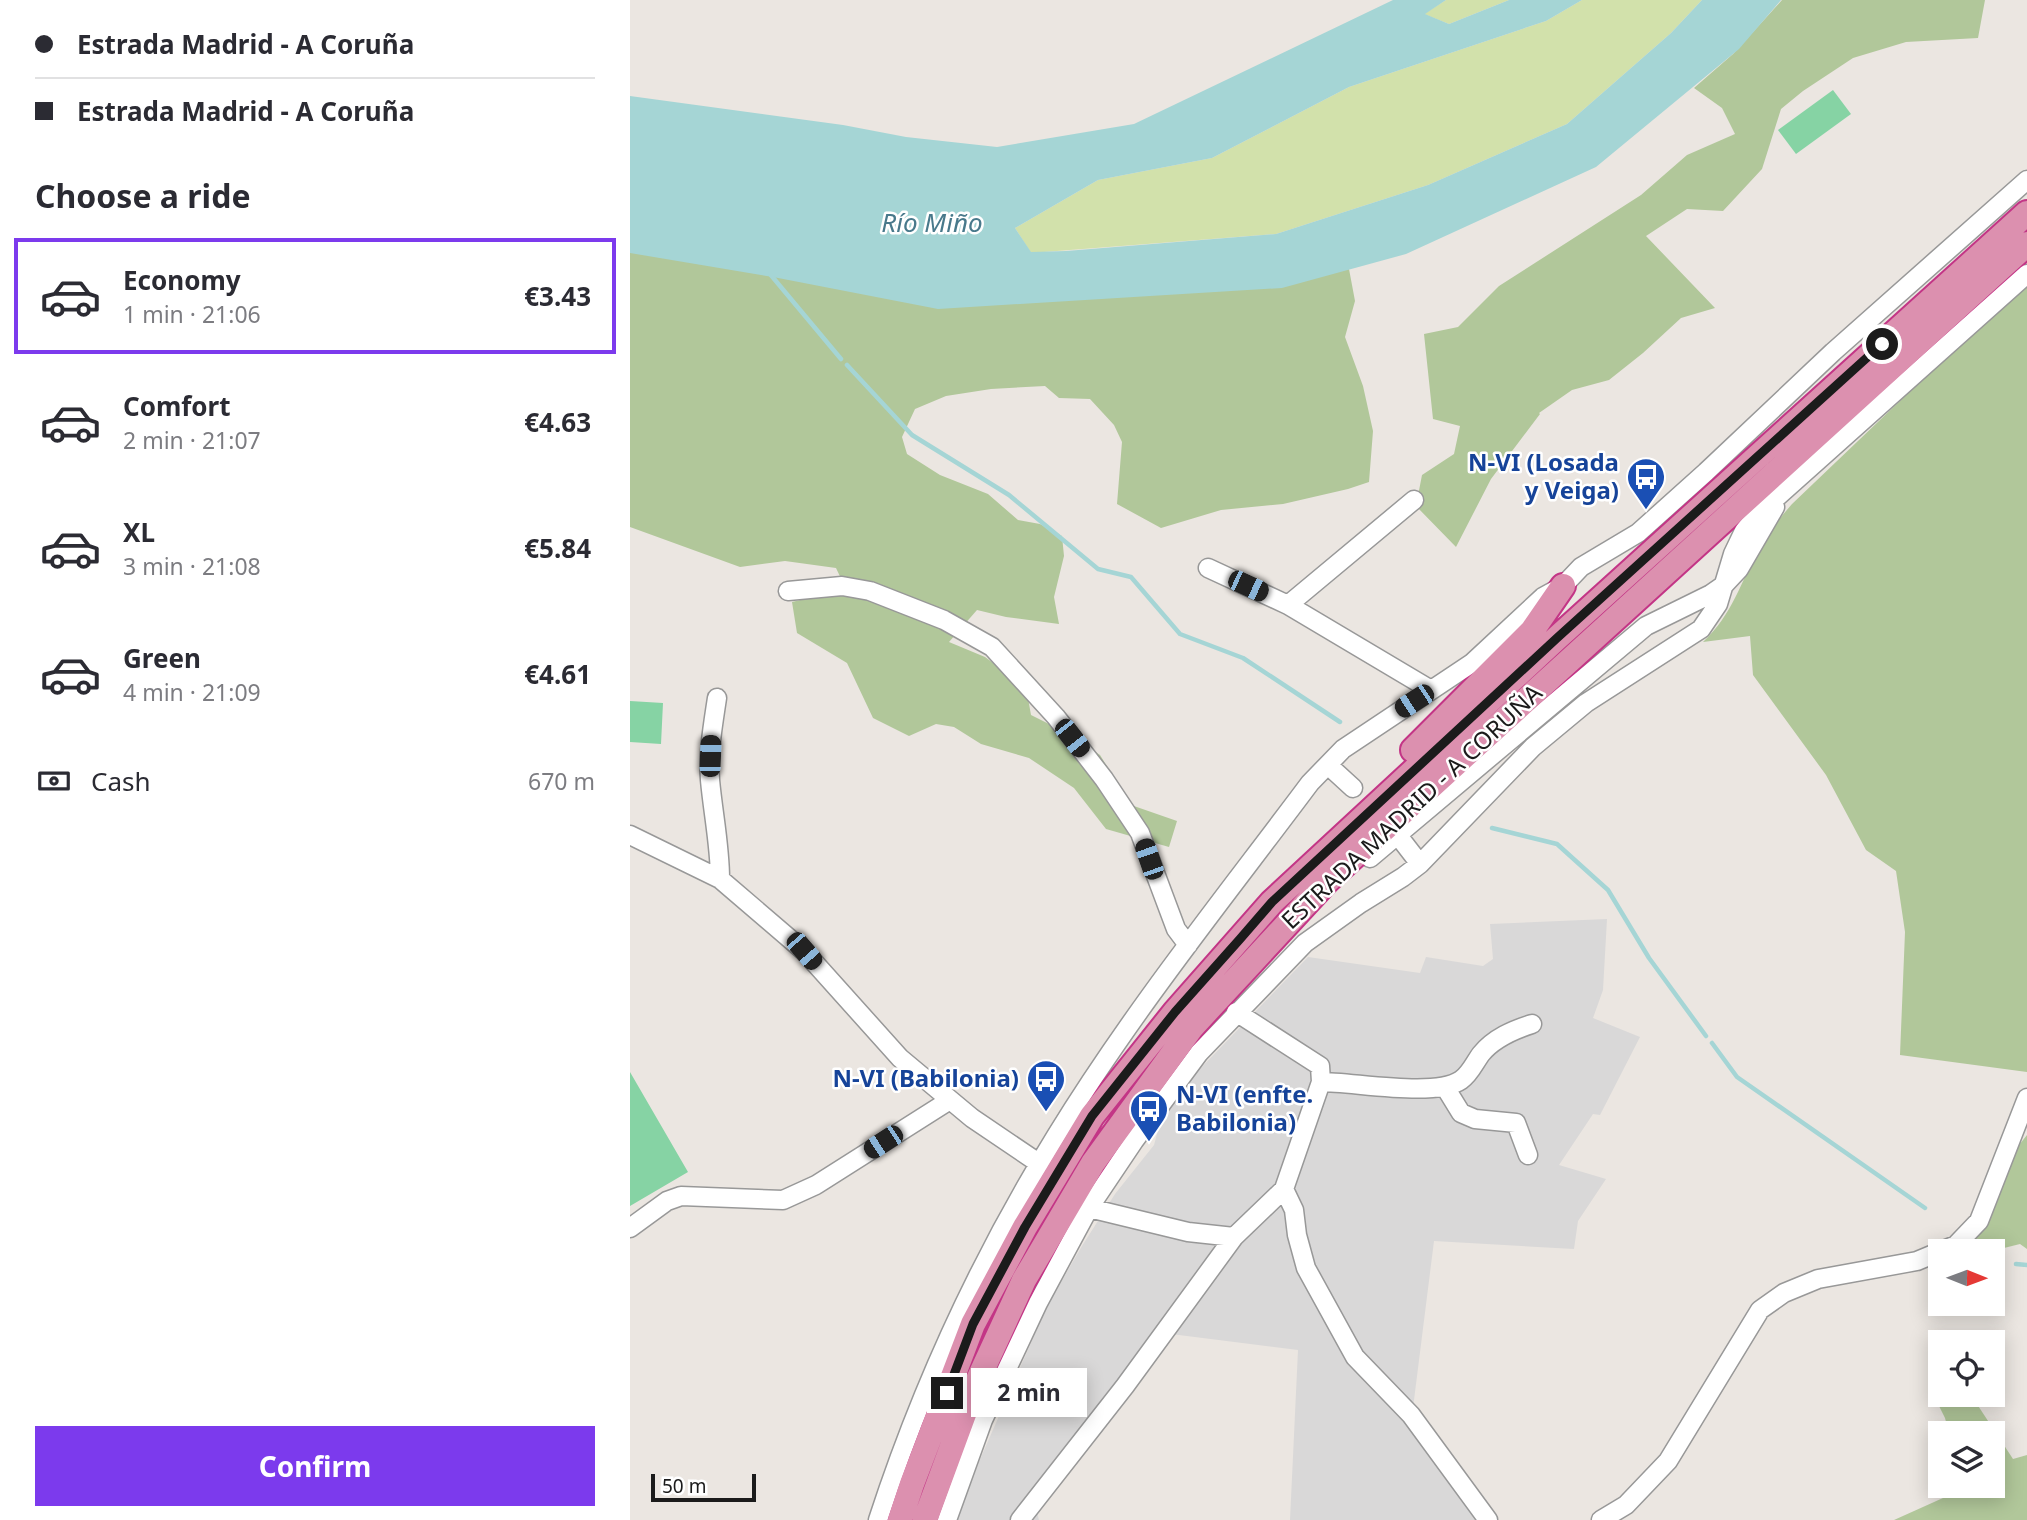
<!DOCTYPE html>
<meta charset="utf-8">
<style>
:root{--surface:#fff;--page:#f7f7f7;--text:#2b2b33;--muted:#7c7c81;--line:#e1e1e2;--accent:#7c3aed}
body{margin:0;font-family:"Noto Sans",sans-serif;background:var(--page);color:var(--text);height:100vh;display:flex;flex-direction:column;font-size:26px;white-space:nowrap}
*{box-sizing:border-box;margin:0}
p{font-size:23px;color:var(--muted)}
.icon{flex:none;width:38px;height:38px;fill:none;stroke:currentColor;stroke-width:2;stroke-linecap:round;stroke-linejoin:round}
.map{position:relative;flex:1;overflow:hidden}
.side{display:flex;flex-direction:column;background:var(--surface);width:630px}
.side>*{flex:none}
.guide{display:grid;align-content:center;height:154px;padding:0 35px;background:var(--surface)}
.needle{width:46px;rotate:91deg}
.tools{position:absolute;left:1298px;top:1239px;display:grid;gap:14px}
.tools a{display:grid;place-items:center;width:77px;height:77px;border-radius:0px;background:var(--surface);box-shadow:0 4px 18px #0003;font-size:35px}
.scale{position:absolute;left:21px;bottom:18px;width:105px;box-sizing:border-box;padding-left:7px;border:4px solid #1b1b1b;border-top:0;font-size:19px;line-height:24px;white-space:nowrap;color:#1b1b1b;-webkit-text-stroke:5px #fff;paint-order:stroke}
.end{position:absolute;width:32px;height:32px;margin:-16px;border:9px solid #1b1b1b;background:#fff;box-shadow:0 0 0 4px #fff}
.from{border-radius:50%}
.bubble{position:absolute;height:49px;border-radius:0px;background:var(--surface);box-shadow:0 4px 18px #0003;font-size:23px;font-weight:700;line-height:49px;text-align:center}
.car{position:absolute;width:21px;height:42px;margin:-21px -10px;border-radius:9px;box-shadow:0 0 5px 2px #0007;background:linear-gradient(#222 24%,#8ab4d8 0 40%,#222 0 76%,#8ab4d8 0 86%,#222 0)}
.guide b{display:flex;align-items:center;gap:24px;height:66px;font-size:26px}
.guide b+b{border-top:2px solid var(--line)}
.guide i{width:18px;height:18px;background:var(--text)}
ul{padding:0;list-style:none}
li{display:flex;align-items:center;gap:21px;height:116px;margin:0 14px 10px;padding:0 21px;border:4px solid transparent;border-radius:0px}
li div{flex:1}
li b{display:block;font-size:26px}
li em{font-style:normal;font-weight:700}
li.on{border-color:var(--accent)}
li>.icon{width:63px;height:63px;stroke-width:1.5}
h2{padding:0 35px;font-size:32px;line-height:84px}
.pay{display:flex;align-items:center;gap:18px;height:77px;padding:0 35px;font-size:26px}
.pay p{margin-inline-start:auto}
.button{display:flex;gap:14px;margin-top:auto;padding:14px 35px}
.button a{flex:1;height:80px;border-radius:0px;background:var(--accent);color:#fff;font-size:28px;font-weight:700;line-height:80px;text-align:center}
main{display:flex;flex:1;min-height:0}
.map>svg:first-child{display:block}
.residential{fill:#d9d8d8}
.grass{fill:#d2e1ab}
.forest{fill:#b1c79a}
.pitch{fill:#86d3a4}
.water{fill:#a5d5d5}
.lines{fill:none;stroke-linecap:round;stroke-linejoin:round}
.stream{stroke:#a5d5d5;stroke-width:4.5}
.minor-casing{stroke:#989898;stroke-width:21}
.highway-casing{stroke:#c33586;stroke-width:28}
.minor{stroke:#fff;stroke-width:18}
.highway{stroke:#dc90af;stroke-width:24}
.route{stroke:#1b1b1b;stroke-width:9}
.labels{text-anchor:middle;stroke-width:5;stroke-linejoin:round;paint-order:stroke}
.transit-label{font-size:24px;font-weight:bold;fill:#164399;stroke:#fff;text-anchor:end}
.street-label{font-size:24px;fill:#1b1b1b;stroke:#fff}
.water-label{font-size:26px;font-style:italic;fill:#48798b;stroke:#fff}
</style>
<main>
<section class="side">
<div class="guide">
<b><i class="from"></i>Estrada Madrid - A Coruña</b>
<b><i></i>Estrada Madrid - A Coruña</b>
</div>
<h2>Choose a ride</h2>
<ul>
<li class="on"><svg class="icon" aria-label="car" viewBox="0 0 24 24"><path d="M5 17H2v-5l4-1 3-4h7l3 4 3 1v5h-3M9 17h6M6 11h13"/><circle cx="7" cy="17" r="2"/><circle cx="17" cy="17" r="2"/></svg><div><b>Economy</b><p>1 min · 21:06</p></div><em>€3.43</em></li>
<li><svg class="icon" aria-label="car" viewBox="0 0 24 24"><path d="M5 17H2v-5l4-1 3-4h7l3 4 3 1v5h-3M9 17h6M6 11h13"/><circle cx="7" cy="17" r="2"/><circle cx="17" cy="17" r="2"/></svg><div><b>Comfort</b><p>2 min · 21:07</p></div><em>€4.63</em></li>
<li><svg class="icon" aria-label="car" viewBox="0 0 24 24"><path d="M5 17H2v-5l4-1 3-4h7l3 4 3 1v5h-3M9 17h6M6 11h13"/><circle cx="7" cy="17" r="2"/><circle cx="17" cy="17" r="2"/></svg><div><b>XL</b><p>3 min · 21:08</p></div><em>€5.84</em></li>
<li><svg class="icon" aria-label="car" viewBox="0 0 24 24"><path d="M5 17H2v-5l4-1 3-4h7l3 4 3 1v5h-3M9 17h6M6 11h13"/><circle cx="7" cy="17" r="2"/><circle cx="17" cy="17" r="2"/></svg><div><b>Green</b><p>4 min · 21:09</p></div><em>€4.61</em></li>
</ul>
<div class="pay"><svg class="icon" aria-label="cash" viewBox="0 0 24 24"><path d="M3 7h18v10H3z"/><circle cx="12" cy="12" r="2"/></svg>Cash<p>670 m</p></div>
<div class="button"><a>Confirm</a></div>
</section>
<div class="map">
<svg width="1397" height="1520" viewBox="0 0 1397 1520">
<rect width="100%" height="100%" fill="#ebe6e1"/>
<path class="residential" d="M977,919L973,990L963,1018L1010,1037L970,1115L963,1114L929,1165L976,1179L948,1221L944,1249L804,1241L783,1408L862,1520H660L668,1350L541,1334L406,1508L409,1520H327L348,1464L417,1306L452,1246L485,1194L524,1145L530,1123L566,1073L678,957L790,973L796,957L853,966L863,959L860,924Z"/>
<path class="grass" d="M816,0H879L819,24L794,14Z
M952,0H1072L1041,33L937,124L798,185L646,234L401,253L385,228L468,180L582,158L719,87L916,21Z"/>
<path class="forest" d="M1152,0H1355L1348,38L1276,42L1223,58L1173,91L1151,109L1132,169L1093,211L1057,209L1016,236L1085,308L1051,318L1013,353L979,380L942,390L909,413L910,414L861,479L826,547L786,506L792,475L824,454L830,426L803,419L794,334L828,327L869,286L1011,195L1057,155L1105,134L1092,108L1064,88L1103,54Z
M0,237L699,274L719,269L725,301L715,337L733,386L743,431L739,482L718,489L653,504L591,510L531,528L487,504L492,442L484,425L460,399L429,398L415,386L361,389L316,396L285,409L272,437L277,454L310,475L358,494L388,520L410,524L432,536L434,556L424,597L429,624L376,617L347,610L319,642L355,657L396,687L401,715L437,733L470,755L501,805L547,821L539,847L476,829L444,788L399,758L351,744L324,727L306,724L279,736L243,718L217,663L167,633L162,602L216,589L206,568L155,561L110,567L0,527Z
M1397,284V1072L1270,1055L1275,932L1266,871L1236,850L1196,775L1123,675L1120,636L1073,642C1103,614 1110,583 1129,549C1138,532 1150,518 1162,504L1340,334Z
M1397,1135V1249L1390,1244L1374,1248L1363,1255V1251H1348L1337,1242L1366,1174Z
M1300,1388L1311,1389V1395H1341L1383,1459L1397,1455V1520H1264L1333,1489L1332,1486H1363V1433H1319L1315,1418Z"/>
<path class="pitch" d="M1203,90L1221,114L1166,154L1148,130Z
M0,701L33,703L31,744L0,742Z
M0,1072L58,1172L0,1206Z"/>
<path class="water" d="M763,0H816L795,14L819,24L879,0H952L916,21L719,87L582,158L468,180L385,228L401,252L436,251L646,234L798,185L937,124L1041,33L1072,0H1151L1109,49L966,167L776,254L652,288L308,309L143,277L0,253V96L213,125L276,137L367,147L504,124Z"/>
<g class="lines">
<path class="stream" d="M140,274L211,359
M217,365L282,435L379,495L468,569L501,577L550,634L613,658L710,722
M862,828L927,844L978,890L1019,958L1076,1036
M1082,1043L1107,1077L1295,1208
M1386,1264L1397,1265"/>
<defs>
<path id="minor" d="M578,568L658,605L801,690
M158,591L212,586L240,591L314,620L362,647L426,717L474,779L510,833L546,929L558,945
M658,605L784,500
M87,698C83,725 78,752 80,780C83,813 90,846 90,879
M699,766L723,788
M0,835L90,879L174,951L270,1058L342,1118L410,1164
M773,842L790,864
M740,858L1016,626L1081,594L1094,585L1109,569L1145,507
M606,1012L690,1066L691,1082C725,1082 805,1098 831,1080C840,1074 845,1062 851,1054C864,1038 883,1030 902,1024
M815,1087L831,1113L845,1119L886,1123L898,1155
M654,1189L664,1210L667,1235L676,1268L725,1357L781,1415L858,1520
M459,1208L558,1232L604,1237L654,1189L691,1082
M0,1228L37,1201L51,1196L153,1200L186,1185L320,1100
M1311,1251L1326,1245L1349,1221L1397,1098
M248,1520C292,1385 352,1256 426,1136C502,1012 594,898 680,783L713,749L842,663L913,597L933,586L951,567L1008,533L1076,472L1203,352L1397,180
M317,1520L353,1420L408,1303L459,1208L504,1141L569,1053L675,943L731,903L773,877L790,864L903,747L956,703L1071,629L1088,604L1103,554L1114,531L1128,514L1397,274
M390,1520L495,1386L604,1237
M971,1520L996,1505L1038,1461L1130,1310L1154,1293L1188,1279L1287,1261L1311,1251"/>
<path id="highway" d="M783,750L902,631L933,586
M270,1520L282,1484L343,1324L395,1227L462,1116L545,1012L642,902L927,638L1397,213
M295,1520L341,1395L394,1280L463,1163L562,1027L697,881L1397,244"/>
</defs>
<use href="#minor" class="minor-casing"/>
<use href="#highway" class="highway-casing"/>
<use href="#minor" class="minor"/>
<use href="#highway" class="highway"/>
</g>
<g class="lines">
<path class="route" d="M317,1393L343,1324L395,1227L462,1116L545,1012L610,939L642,902L683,864L927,638L1252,344"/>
</g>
<defs>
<symbol id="bus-pin" viewBox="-11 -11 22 30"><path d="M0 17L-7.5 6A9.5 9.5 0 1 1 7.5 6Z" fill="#1a4fb4" stroke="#fff"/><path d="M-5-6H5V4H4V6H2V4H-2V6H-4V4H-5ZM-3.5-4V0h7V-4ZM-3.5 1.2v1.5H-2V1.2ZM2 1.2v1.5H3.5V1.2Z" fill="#fff"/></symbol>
</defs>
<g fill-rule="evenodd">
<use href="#bus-pin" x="994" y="455" width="44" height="60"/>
<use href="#bus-pin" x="394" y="1057" width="44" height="60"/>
<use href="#bus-pin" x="497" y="1087" width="44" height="60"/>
</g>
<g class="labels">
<g class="transit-label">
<text x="989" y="471">N-VI (Losada<tspan x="989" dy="28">y Veiga)</tspan></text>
<text x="389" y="1087">N-VI (Babilonia)</text>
<text x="546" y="1103" text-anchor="start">N-VI (enfte.<tspan x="546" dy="28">Babilonia)</tspan></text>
</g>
<g class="street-label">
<text transform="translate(782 807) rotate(-43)" y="8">ESTRADA MADRID - A CORUÑA</text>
</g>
<g class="water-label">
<text x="302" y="232">Río Miño</text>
</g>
</g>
</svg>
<div class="tools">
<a><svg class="needle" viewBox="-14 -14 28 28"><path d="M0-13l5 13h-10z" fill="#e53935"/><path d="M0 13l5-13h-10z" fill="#7c7c81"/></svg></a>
<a><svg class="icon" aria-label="locate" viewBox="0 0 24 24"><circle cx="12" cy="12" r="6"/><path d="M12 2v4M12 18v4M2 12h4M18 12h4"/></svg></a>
<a><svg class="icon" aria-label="layers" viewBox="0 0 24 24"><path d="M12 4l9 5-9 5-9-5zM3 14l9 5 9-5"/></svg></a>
</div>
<div class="scale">50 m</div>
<i class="end from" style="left:1252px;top:344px"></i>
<i class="end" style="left:317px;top:1393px"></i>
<div class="bubble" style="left:341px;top:1368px;width:116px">2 min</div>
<i class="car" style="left:618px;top:586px;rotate:115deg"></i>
<i class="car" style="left:784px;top:701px;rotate:237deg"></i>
<i class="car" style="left:442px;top:738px;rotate:142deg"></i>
<i class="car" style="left:80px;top:756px;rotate:2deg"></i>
<i class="car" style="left:519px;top:859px;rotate:341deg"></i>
<i class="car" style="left:174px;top:951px;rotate:139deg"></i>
<i class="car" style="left:253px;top:1142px;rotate:237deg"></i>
</div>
</main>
